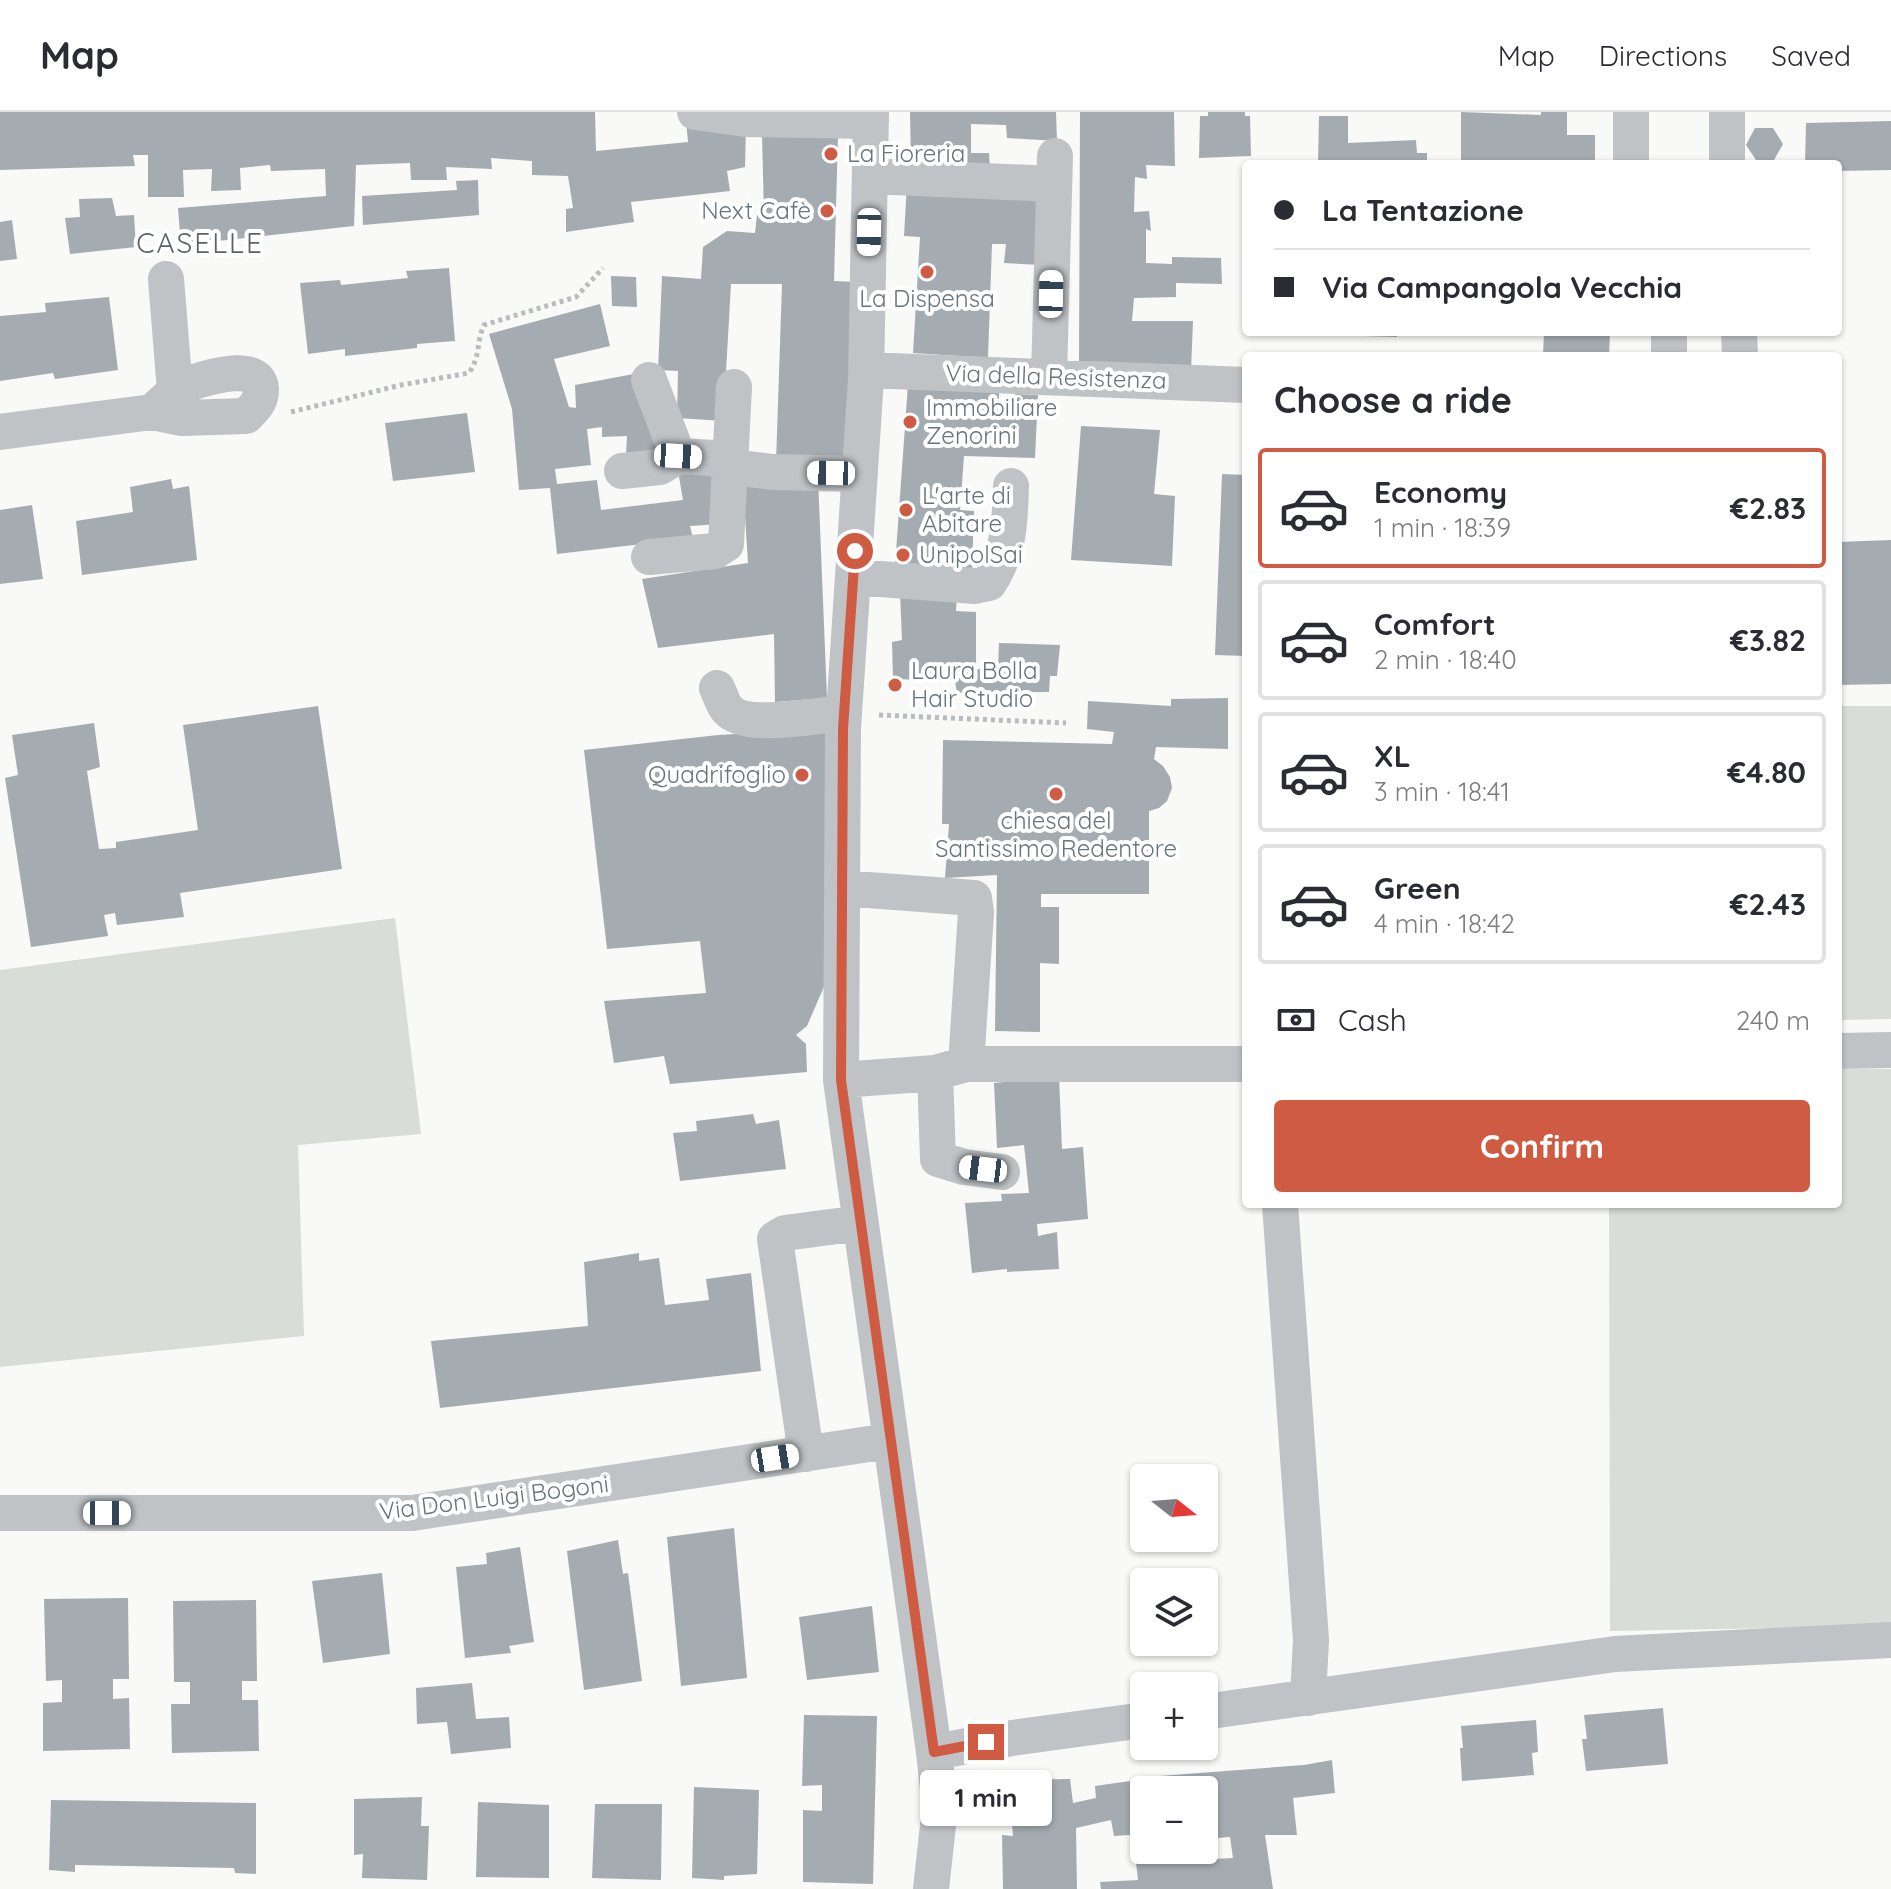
<!DOCTYPE html>
<meta charset="utf-8">
<style>
:root{--surface:#fff;--page:#f7f7f7;--text:#2b2b33;--muted:#7c7c81;--line:#e1e1e2;--accent:#ce5b42}
body{margin:0;font-family:Quicksand,sans-serif;background:var(--page);color:var(--text);height:100vh;display:flex;flex-direction:column;font-size:30px;white-space:nowrap}
*{box-sizing:border-box;margin:0}
p{font-size:26px;color:var(--muted)}
.icon{flex:none;width:44px;height:44px;fill:none;stroke:currentColor;stroke-width:2;stroke-linecap:round;stroke-linejoin:round}
.map{position:relative;flex:1;overflow:hidden}
.details{position:absolute;left:1242px;top:240px;width:600px;height:856px;display:flex;flex-direction:column;background:var(--surface);border-radius:8px;box-shadow:0 2px 6px #0004}
.details>*{flex:none}
.banner{position:absolute;left:1242px;top:48px;width:600px;height:176px;border-radius:8px;box-shadow:0 2px 6px #0004;display:grid;align-content:center;height:176px;padding:0 32px;background:var(--surface)}
.needle{width:52px;rotate:107deg}
.fabs{position:absolute;left:1130px;top:1352px;display:grid;gap:16px}
.fabs a{display:grid;place-items:center;width:88px;height:88px;border-radius:8px;background:var(--surface);box-shadow:0 2px 6px #0004;font-size:40px}
.end{position:absolute;width:36px;height:36px;margin:-18px;border:10px solid #ce5b42;background:#fff;box-shadow:0 0 0 4px #fff}
.from{border-radius:50%}
.bubble{position:absolute;height:56px;border-radius:8px;background:var(--surface);box-shadow:0 2px 6px #0004;font-size:26px;font-weight:700;line-height:56px;text-align:center}
.car{position:absolute;width:24px;height:48px;margin:-24px -12px;border-radius:10px;box-shadow:0 0 6px 2px #0007;background:linear-gradient(#fff 24%,#345 0 40%,#fff 0 76%,#345 0 86%,#fff 0)}
.banner b{display:flex;align-items:center;gap:28px;height:76px;font-size:30px}
.banner b+b{border-top:2px solid var(--line)}
.banner i{width:20px;height:20px;background:var(--text)}
ul{padding:0;list-style:none}
li{display:flex;align-items:center;gap:24px;height:120px;margin:0 16px 12px;padding:0 16px;border:4px solid var(--line);border-radius:8px}
li div{flex:1}
li b{display:block;font-size:30px}
li em{font-style:normal;font-weight:700}
li.active{border-color:var(--accent)}
li>.icon{width:72px;height:72px;stroke-width:1.5}
h2{padding:0 32px;font-size:36px;line-height:96px}
.pay{display:flex;align-items:center;gap:20px;height:88px;padding:0 32px;font-size:30px}
.pay p{margin-inline-start:auto}
.primary-button{display:flex;gap:16px;margin-top:auto;padding:16px 32px}
.primary-button a{flex:1;height:92px;border-radius:8px;background:var(--accent);color:#fff;font-size:32px;font-weight:700;line-height:92px;text-align:center}
header{display:flex;align-items:center;gap:48px;box-sizing:border-box;height:112px;padding:0 40px;background:var(--surface);border-bottom:2px solid var(--line)}
header strong{font-size:38px}
nav{display:flex;gap:44px;margin-inline-start:auto;font-size:28px}
.map>svg:first-child{display:block}
.green{fill:#d9ddd7}
.building{fill:#a4acb1}
.lines{fill:none;stroke-linecap:round;stroke-linejoin:round}
.path{stroke:#b9bcbe;stroke-width:5;stroke-dasharray:4 4;stroke-linecap:butt}
.minor{stroke:#bfc3c6;stroke-width:36}
.route{stroke:#ce5b42;stroke-width:10}
.poi-dot{fill:#ce5b42;stroke:#fff;stroke-width:3}
.labels{text-anchor:middle;stroke-width:8;stroke-linejoin:round;paint-order:stroke}
.poi-label{font-size:24px;fill:#67757e;stroke:#fff;text-anchor:start}
.street-label{font-size:24px;fill:#67757e;stroke:#fff}
.quarter-label{font-size:28px;letter-spacing:2px;fill:#59636a;stroke:#fff}
</style>
<header>
<strong>Map</strong>
<nav><a>Map</a><a>Directions</a><a>Saved</a></nav>
</header>
<div class="map">
<svg width="1891" height="1777" viewBox="0 0 1891 1777">
<rect width="100%" height="100%" fill="#f9f9f7"/>
<path class="green" d="M1838,594H1891V907L1838,908Z
M395,806L421,1022L298,1033L304,1224L0,1255V858Z
M1838,957H1891V1514L1610,1519L1609,1092H1838Z"/>
<path class="building" d="M0,0H595L596,39L688,30L686,8L746,16L745,55L727,59L730,79L631,90L634,110L566,120V97L573,96L568,64L532,63V49L491,46L492,57L446,55L447,68H411L410,51L356,53L354,114L181,133L178,96L326,84L325,57L271,59L270,53L240,56L241,78L211,79L212,57L183,58L184,85H148V43H133L135,54L0,58Z
M910,0H1056L1057,29L1007,26L1006,13L971,12V41H989L990,57L911,56Z
M1080,0H1174L1175,54L1146,53L1147,67L1135,65L1134,100L1149,99L1151,119L1146,117V151L1172,152V145L1221,146L1222,172L1176,171V185L1134,186L1132,209H1193L1191,259L1079,255Z
M1208,0H1245V4H1250L1251,44L1199,46L1200,4H1208Z
M1461,0L1541,3V0H1567V23H1595V52H1461Z
M1319,4H1348V31L1416,28L1417,41H1427V52H1318Z
M1891,9V58L1838,59V52H1805L1806,11Z
M1755,16H1773L1783,32L1774,48H1756L1746,33Z
M762,22L838,23L834,169L857,170L849,349L776,350L782,172H731L726,260L723,261L724,309L677,306L678,259L658,258L662,164L701,167L703,135L727,119L755,121L757,103L764,104Z
M478,68L479,103L363,113L362,84L457,78L456,69Z
M907,71L1043,80L1041,153L1004,151L1006,132H992L988,246L913,241L920,125L904,124Z
M112,86L116,104L134,103L136,135L70,142L65,106L80,105L79,87Z
M12,108L17,147L0,149V110Z
M449,156L455,229L417,232V236L345,244V237L308,242L300,171L340,168L341,173L408,166L406,159Z
M611,164L636,165L637,195L612,194Z
M109,185L118,258L55,267L53,261L0,269V204L46,200L45,191Z
M600,192L610,234L554,247L569,295L576,296L575,273L639,261L661,342H626L627,324L602,325V315L587,317L591,353L555,357L557,372L597,368L601,398L683,388L678,359L715,353L721,412L690,414L693,426L557,442L550,376L519,378L512,297L489,222Z
M1330,220H1398L1397,225L1330,223Z
M1544,220H1610L1609,244L1543,243Z
M908,272L999,276V303L1014,305L1013,282L1038,283L1035,346L964,344L960,398L974,399L972,459L895,454Z
M467,301L475,360L393,369L385,311Z
M1081,314L1160,318L1154,382L1175,384L1172,454L1071,448Z
M1222,362L1246,363V544L1215,543Z
M818,366L827,586L775,590L774,522L658,536L642,467L748,451L743,373Z
M171,367L173,377L189,374L197,448L82,463L76,409L133,400L130,375Z
M32,393L43,467L0,472V398Z
M1891,428V572L1838,573V430Z
M900,480L957,481L956,499L976,500V557H998L999,531L1060,533L1057,564H1050L1049,580L957,581L955,569L893,567L892,530L902,528Z
M1228,586V637L1156,635L1154,647L1163,654L1170,665L1172,676L1167,689L1159,696L1149,699V782H1041V795H1059V852L1040,851V920L995,919L997,763L945,766L949,712H942L943,628L1112,632L1114,620L1087,617L1088,589L1171,594V587Z
M318,594L342,757L180,781L184,805L117,813L115,801L104,803L108,824L31,835L5,666L18,663L12,623L94,611L100,655L87,659L99,737L116,736V730L198,718L183,613Z
M826,617V870L807,914L796,923L806,932L807,960L670,972L664,944L614,951L604,889L706,881L700,829L607,837L584,638L718,623Z
M1059,964L1062,1037L1083,1035L1088,1107L1037,1112L1038,1124L1057,1120L1059,1157L1007,1160V1157L972,1161L965,1091L1002,1089L1001,1082L1029,1081L1024,1033L997,1036L994,971Z
M753,1002L756,1012L779,1008L786,1057L680,1069L673,1021L697,1019L696,1009Z
M639,1141V1149L659,1146L665,1193L709,1188L706,1167L751,1161L761,1259L440,1296L431,1229L588,1214L584,1150Z
M734,1416L747,1566L681,1574L667,1425Z
M618,1428L623,1462L628,1461L642,1569L584,1578L567,1439Z
M520,1435L534,1530L509,1534L511,1541L465,1546L456,1455L487,1452L486,1441Z
M382,1461L390,1542L323,1551L312,1469Z
M128,1486L129,1567H113V1587L129,1586L130,1637L43,1639V1591L62,1590V1568L46,1569L44,1487Z
M256,1488L257,1569H242V1588H258L259,1639L172,1641L171,1592H190V1570H174L173,1489Z
M872,1494L879,1560L807,1568L799,1505Z
M472,1571L476,1607L509,1605L511,1636L451,1642L447,1610L417,1612L416,1576Z
M1663,1596L1668,1652L1586,1659L1582,1627H1587L1584,1603Z
M804,1603L877,1604L873,1772L803,1770V1698L822,1699V1673L802,1674Z
M1536,1608L1538,1640L1532,1641L1534,1663L1462,1669L1460,1636H1463L1461,1614Z
M1332,1648L1335,1681L1293,1686L1297,1723H1265L1273,1777H1101L1100,1770L1138,1768L1136,1751L1233,1746L1230,1725L1204,1727V1678H1148L1146,1665L1304,1653Z
M1070,1667L1073,1691L1096,1686L1095,1674L1130,1669V1697L1144,1696V1722L1114,1724L1111,1708L1076,1716L1077,1777H1003L1002,1723L1013,1724L1008,1668Z
M694,1675L759,1678L757,1762L724,1764V1768L692,1766Z
M422,1685L421,1714H429L427,1768L362,1766L363,1742L354,1743V1687Z
M51,1688L256,1691V1762L235,1761L234,1756L75,1753V1760L49,1758Z
M478,1690L549,1693V1766L476,1765Z
M595,1692H662L661,1768L592,1766Z"/>
<g class="lines">
<path class="path" d="M291,300L401,273L469,261C481,243 476,231 484,213L576,185L603,156
M879,603L1066,611"/>
<path class="minor" d="M695,0L746,7L871,9
M871,0L866,266L843,617L841,968L934,1640L940,1695L931,1777
M1727,0V52
M1631,52V0
M870,64L1054,72
M166,167L175,279
M1669,220V244
M1739,220L1740,244
M866,258L1246,273
M1049,265L1055,44
M649,268L678,344
M0,320L152,300L182,306L246,304C254,296 261,290 261,278C260,249 209,265 191,271C176,275 164,290 152,300
M622,359L660,355L678,344L714,346L731,355L773,360L860,362
M649,445L715,439L726,432L734,275
M853,465L975,474L989,471C1009,441 1010,410 1011,374
M717,576C720,582 723,593 728,598C746,618 818,603 844,601
M842,776L974,786L976,801L966,952
M1838,939L1891,938
M935,961L938,1047L964,1055L1002,1060
M841,968L935,961L966,952H1246
M1280,1092L1311,1528L1308,1586
M806,1342L775,1127L785,1121L860,1111
M0,1401H412L889,1329
M1204,1600L1615,1542L1891,1528
M934,1640L1012,1626L1144,1608"/>
</g>
<g class="lines">
<path class="route" d="M855,439L843,617L841,968L934,1640L986,1630"/>
</g>
<g class="poi-dot">
<circle cx="831" cy="42" r="8"/>
<circle cx="827" cy="99" r="8"/>
<circle cx="927" cy="160" r="8"/>
<circle cx="910" cy="310" r="8"/>
<circle cx="906" cy="398" r="8"/>
<circle cx="903" cy="443" r="8"/>
<circle cx="895" cy="573" r="8"/>
<circle cx="802" cy="663" r="8"/>
<circle cx="1056" cy="682" r="8"/>
</g>
<g class="labels">
<g class="poi-label">
<text x="847" y="50">La Fioreria</text>
<text x="811" y="107" text-anchor="end">Next Cafè</text>
<text x="927" y="195" text-anchor="middle">La Dispensa</text>
<text x="926" y="304">Immobiliare<tspan x="926" dy="28">Zenorini</tspan></text>
<text x="922" y="392">L'arte di<tspan x="922" dy="28">Abitare</tspan></text>
<text x="919" y="451">UnipolSai</text>
<text x="911" y="567">Laura Bolla<tspan x="911" dy="28">Hair Studio</tspan></text>
<text x="786" y="671" text-anchor="end">Quadrifoglio</text>
<text x="1056" y="717" text-anchor="middle">chiesa del<tspan x="1056" dy="28">Santissimo Redentore</tspan></text>
</g>
<g class="street-label">
<text transform="translate(1056 265) rotate(2)" y="8">Via della Resistenza</text>
<text transform="translate(494 1386) rotate(-7)" y="8">Via Don Luigi Bogoni</text>
</g>
<g class="quarter-label">
<text x="200" y="141">CASELLE</text>
</g>
</g>
</svg>
<div class="fabs">
<a><svg class="needle" viewBox="-14 -14 28 28"><path d="M0-13l5 13h-10z" fill="#e53935"/><path d="M0 13l5-13h-10z" fill="#7c7c81"/></svg></a>
<a><svg class="icon" aria-label="layers" viewBox="0 0 24 24"><path d="M12 4l9 5-9 5-9-5zM3 14l9 5 9-5"/></svg></a>
<a>+</a>
<a>−</a>
</div>
<i class="end from" style="left:855px;top:439px"></i>
<i class="end" style="left:986px;top:1630px"></i>
<div class="bubble" style="left:920px;top:1658px;width:132px">1 min</div>
<i class="car" style="left:869px;top:120px;rotate:181deg"></i>
<i class="car" style="left:1051px;top:182px;rotate:1deg"></i>
<i class="car" style="left:678px;top:344px;rotate:93deg"></i>
<i class="car" style="left:831px;top:361px;rotate:271deg"></i>
<i class="car" style="left:983px;top:1057px;rotate:277deg"></i>
<i class="car" style="left:775px;top:1346px;rotate:81deg"></i>
<i class="car" style="left:107px;top:1401px;rotate:90deg"></i>
<div class="banner">
<b><i class="from"></i>La Tentazione</b>
<b><i></i>Via Campangola Vecchia</b>
</div>
<section class="details">
<h2>Choose a ride</h2>
<ul>
<li class="active"><svg class="icon" aria-label="car" viewBox="0 0 24 24"><path d="M5 17H2v-5l4-1 3-4h7l3 4 3 1v5h-3M9 17h6M6 11h13"/><circle cx="7" cy="17" r="2"/><circle cx="17" cy="17" r="2"/></svg><div><b>Economy</b><p>1 min · 18:39</p></div><em>€2.83</em></li>
<li><svg class="icon" aria-label="car" viewBox="0 0 24 24"><path d="M5 17H2v-5l4-1 3-4h7l3 4 3 1v5h-3M9 17h6M6 11h13"/><circle cx="7" cy="17" r="2"/><circle cx="17" cy="17" r="2"/></svg><div><b>Comfort</b><p>2 min · 18:40</p></div><em>€3.82</em></li>
<li><svg class="icon" aria-label="car" viewBox="0 0 24 24"><path d="M5 17H2v-5l4-1 3-4h7l3 4 3 1v5h-3M9 17h6M6 11h13"/><circle cx="7" cy="17" r="2"/><circle cx="17" cy="17" r="2"/></svg><div><b>XL</b><p>3 min · 18:41</p></div><em>€4.80</em></li>
<li><svg class="icon" aria-label="car" viewBox="0 0 24 24"><path d="M5 17H2v-5l4-1 3-4h7l3 4 3 1v5h-3M9 17h6M6 11h13"/><circle cx="7" cy="17" r="2"/><circle cx="17" cy="17" r="2"/></svg><div><b>Green</b><p>4 min · 18:42</p></div><em>€2.43</em></li>
</ul>
<div class="pay"><svg class="icon" aria-label="cash" viewBox="0 0 24 24"><path d="M3 7h18v10H3z"/><circle cx="12" cy="12" r="2"/></svg>Cash<p>240 m</p></div>
<div class="primary-button"><a>Confirm</a></div>
</section>
</div>
